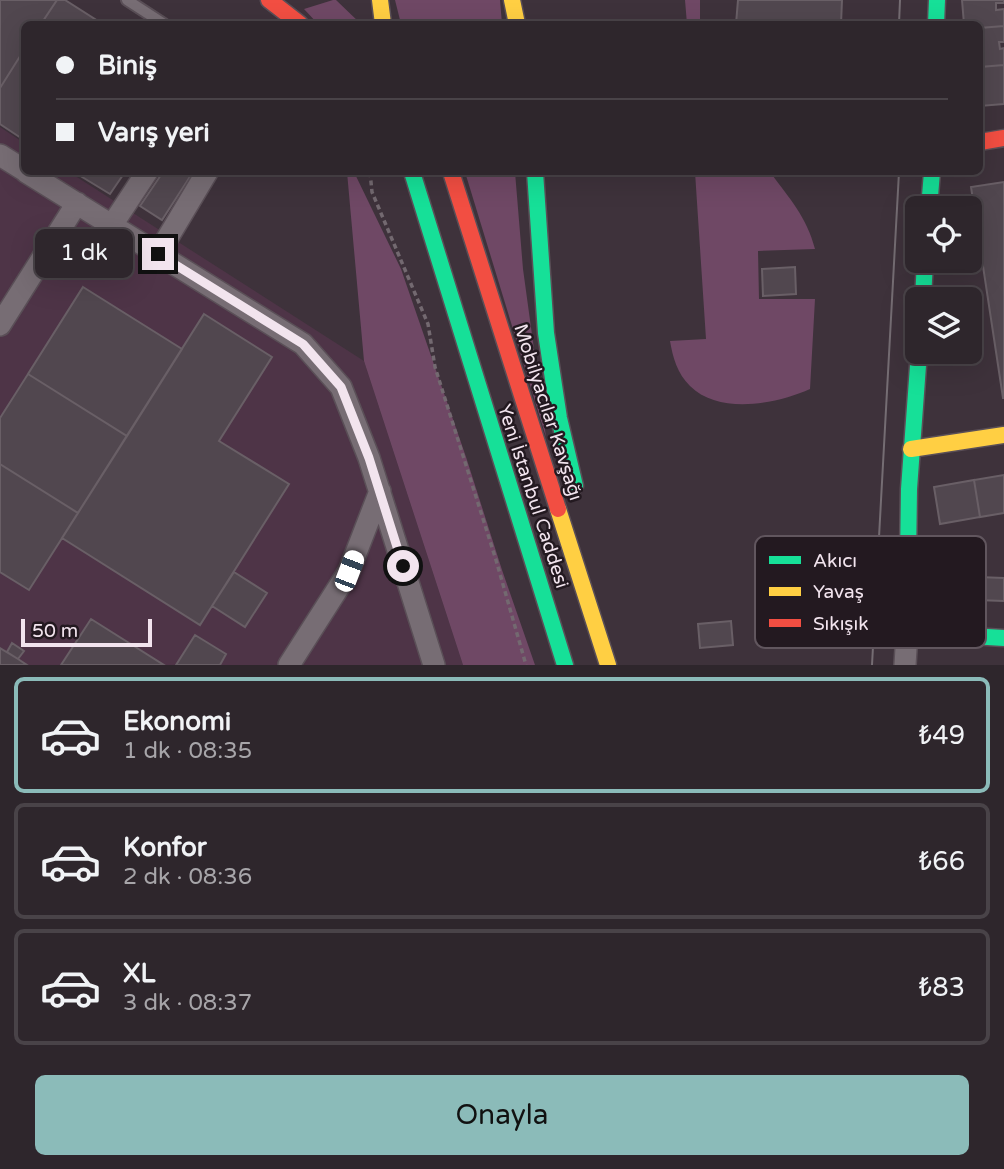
<!DOCTYPE html>
<html lang="tr">
<meta charset="utf-8">
<style>
:root{--surface:#2e262c;--page:#3a3238;--text:#f1f3f6;--muted:#a7a5a9;--line:#494348;--accent:#8bbbb9}
body{margin:0;font-family:"Varela Round",sans-serif;background:var(--page);color:var(--text);height:100vh;display:flex;flex-direction:column;font-size:26px;white-space:nowrap}
*{box-sizing:border-box;margin:0}
p{font-size:23px;color:var(--muted)}
.icon{flex:none;width:38px;height:38px;fill:none;stroke:currentColor;stroke-width:2;stroke-linecap:round;stroke-linejoin:round}
.map{position:relative;height:665px;overflow:hidden}
.panel{display:flex;flex-direction:column;background:var(--surface);flex:1}
.panel>*{flex:none}
.hud{position:absolute;left:21px;top:21px;width:962px;height:154px;border-radius:10px;box-shadow:0 7px 28px #0002,0 0 0 2px var(--line);display:grid;align-content:center;height:154px;padding:0 35px;background:var(--surface)}
.buttons{position:absolute;left:905px;top:196px;display:grid;gap:14px}
.buttons a{display:grid;place-items:center;width:77px;height:77px;border-radius:10px;background:var(--surface);box-shadow:0 7px 28px #0002,0 0 0 2px var(--line);font-size:35px}
.scale{position:absolute;left:21px;bottom:18px;width:131px;box-sizing:border-box;padding-left:7px;border:4px solid #f2e4ee;border-top:0;font-size:19px;line-height:24px;white-space:nowrap;color:#f2e4ee;-webkit-text-stroke:5px #231920;paint-order:stroke}
.end{position:absolute;width:32px;height:32px;margin:-16px;border:9px solid #f2e4ee;background:#111;box-shadow:0 0 0 4px #111}
.from{border-radius:50%}
.bubble{position:absolute;height:49px;border-radius:10px;background:var(--surface);box-shadow:0 7px 28px #0002,0 0 0 2px var(--line);font-size:23px;font-weight:600;line-height:49px;text-align:center}
.car{position:absolute;width:21px;height:42px;margin:-21px -10px;border-radius:9px;box-shadow:0 0 5px 2px #0007;background:linear-gradient(#fff 24%,#345 0 40%,#fff 0 76%,#345 0 86%,#fff 0)}
.hud b{display:flex;align-items:center;gap:24px;height:66px;font-size:26px}
.hud b+b{border-top:2px solid var(--line)}
.hud i{width:18px;height:18px;background:var(--text)}
ul{padding:12px 0 0;list-style:none}
li{display:flex;align-items:center;gap:21px;height:116px;margin:0 14px 10px;padding:0 21px;border:4px solid var(--line);border-radius:10px}
li div{flex:1}
li b{display:block;font-size:26px}
li em{font-style:normal;font-weight:600}
li.active{border-color:var(--accent)}
li>.icon{width:63px;height:63px;stroke-width:1.5}
.primary-button{display:flex;gap:14px;margin-top:auto;padding:14px 35px}
.primary-button a{flex:1;height:80px;border-radius:10px;background:var(--accent);color:#111;font-size:28px;font-weight:600;line-height:80px;text-align:center}
.map>svg:first-child{display:block}
.built{fill:#4e3447}
.green{fill:#6f4865}
.building{fill:#51474f;stroke:#695f66;stroke-width:2}
.lines{fill:none;stroke-linecap:round;stroke-linejoin:round}
.lane-casing{stroke:#5a4f57;stroke-width:14}
.street-casing{stroke:#5a4f57;stroke-width:24}
.fast-casing{stroke:#5a4f57;stroke-width:19}
.slow-casing{stroke:#5a4f57;stroke-width:19}
.jam-casing{stroke:#5a4f57;stroke-width:19}
.path{stroke:#736970;stroke-width:3.5;stroke-dasharray:5 3.5;stroke-linecap:butt}
.lane{stroke:#776d74;stroke-width:10}
.street{stroke:#776d74;stroke-width:21}
.fast{stroke:#16e098;stroke-width:16}
.slow{stroke:#ffcf43;stroke-width:16}
.jam{stroke:#f24e42;stroke-width:16}
.tram{stroke:#756d73;stroke-width:2}
.route{stroke:#f2e4ee;stroke-width:9}
.labels{text-anchor:middle;stroke-width:5;stroke-linejoin:round;paint-order:stroke}
.street-label{font-size:19px;fill:#f2e4ee;stroke:#231920}
.key{fill:#231920;stroke:#61565e;stroke-width:2}
.key-label{font-size:19px;fill:#f2e4ee}
</style>
<div class="map">
<svg width="1004" height="665" viewBox="0 0 1004 665">
<rect width="100%" height="100%" fill="#3e323b"/>
<path class="built" d="M0,127L24,143V172H69L364,361L463,665H0Z"/>
<path class="green" d="M333,0H336L361,24H318L304,9Z
M395,0H500L502,24H401Z
M685,0H700V24H687Z
M347,172H354L401,269L466,457L502,570L535,665H463L364,361Z
M465,172H515L523,269L546,437Z
M695,172H770C789,198 807,217 815,249L758,251L759,299H815L810,389C777,404 719,415 690,386C677,373 673,358 670,341L706,339Z"/>
<path class="building" d="M0,0H57L41,24H24V50L0,88Z
M57,0H65L101,23L100,24H41Z
M738,0H842L841,24H736Z
M962,0H1004V3H996V10L1004,9V26L980,28V24H964Z
M1004,26V42H999L1000,49L1004,48V65L980,67V28Z
M24,50V140L0,124V88Z
M1004,65V104L980,106V67Z
M74,172H125L110,194Z
M163,172H193L162,220L140,206Z
M1004,182V398H1003L971,187Z
M795,267L796,294L763,296L762,269Z
M83,287L182,349L127,436L28,374Z
M204,314L272,357L219,441L289,484L200,625L62,538Z
M28,374L127,436L78,513L0,464V418Z
M0,464L78,513L29,590L0,572Z
M1004,475V513L980,517L974,480Z
M974,480L980,517L940,524L934,487Z
M234,572L267,593L245,627L212,606Z
M978,577L1004,578V601L977,600Z
M91,619L164,665H61Z
M731,621L733,645L700,648L698,624Z
M195,635L226,654L220,665H176Z
M12,643L24,651L18,659L7,652Z
M0,648L18,659L27,665H0Z"/>
<g class="lines">
<defs>
<path id="lane" d="M127,0L164,24"/>
<path id="street" d="M0,155L24,170
M26,172L303,344L341,387L369,458L434,665
M112,225L147,172
M158,254L207,172
M0,325L77,203
M289,665L349,571L380,491
M905,665L907,632"/>
<path id="fast" d="M936,24L937,0
M412,172L565,665
M535,172L546,333L559,418L575,486
M929,208L932,172
M923,299L925,261
M919,352L909,489L907,632L1004,638"/>
<path id="slow" d="M380,0L383,24
M512,0L517,24
M911,449L1004,435
M558,509L608,665"/>
<path id="jam" d="M269,0L300,24
M980,142L1004,138
M451,172L558,509"/>
</defs>
<use href="#lane" class="lane-casing"/>
<use href="#street" class="street-casing"/>
<use href="#fast" class="fast-casing"/>
<use href="#slow" class="slow-casing"/>
<use href="#jam" class="jam-casing"/>
<path class="path" d="M370,172L372,192L428,324L435,367L496,560L526,665"/>
<use href="#lane" class="lane"/>
<use href="#street" class="street"/>
<use href="#fast" class="fast"/>
<use href="#slow" class="slow"/>
<use href="#jam" class="jam"/>
<path class="tram" d="M899,24L900,0
M872,665L899,172"/>
</g>
<g class="lines">
<path class="route" d="M158,254L303,344L341,387L369,458L403,566"/>
</g>
<g class="labels">
<g class="street-label">
<text transform="translate(549 412) rotate(72)" y="7">Mobilyacılar Kavşağı</text>
<text transform="translate(534 496) rotate(72)" y="7">Yeni İstanbul Caddesi</text>
</g>
</g>
<rect x="755" y="536" width="231" height="112" rx="10" class="key"/>
<rect x="769" y="556" width="32" height="8" fill="#16e098"/>
<rect x="769" y="587" width="32" height="9" fill="#ffcf43"/>
<rect x="769" y="619" width="32" height="8" fill="#f24e42"/>
<g class="key-label">
<text x="813" y="567">Akıcı</text>
<text x="813" y="598">Yavaş</text>
<text x="813" y="630">Sıkışık</text>
</g>
</svg>
<div class="buttons">
<a><svg class="icon" aria-label="locate" viewBox="0 0 24 24"><circle cx="12" cy="12" r="6"/><path d="M12 2v4M12 18v4M2 12h4M18 12h4"/></svg></a>
<a><svg class="icon" aria-label="layers" viewBox="0 0 24 24"><path d="M12 4l9 5-9 5-9-5zM3 14l9 5 9-5"/></svg></a>
</div>
<div class="scale">50 m</div>
<i class="end from" style="left:403px;top:566px"></i>
<i class="end" style="left:158px;top:254px"></i>
<div class="bubble" style="left:35px;top:229px;width:98px">1 dk</div>
<i class="car" style="left:349px;top:571px;rotate:21deg"></i>
<div class="hud">
<b><i class="from"></i>Biniş</b>
<b><i></i>Varış yeri</b>
</div>
</div>
<section class="panel">
<ul>
<li class="active"><svg class="icon" aria-label="car" viewBox="0 0 24 24"><path d="M5 17H2v-5l4-1 3-4h7l3 4 3 1v5h-3M9 17h6M6 11h13"/><circle cx="7" cy="17" r="2"/><circle cx="17" cy="17" r="2"/></svg><div><b>Ekonomi</b><p>1 dk · 08:35</p></div><em>₺49</em></li>
<li><svg class="icon" aria-label="car" viewBox="0 0 24 24"><path d="M5 17H2v-5l4-1 3-4h7l3 4 3 1v5h-3M9 17h6M6 11h13"/><circle cx="7" cy="17" r="2"/><circle cx="17" cy="17" r="2"/></svg><div><b>Konfor</b><p>2 dk · 08:36</p></div><em>₺66</em></li>
<li><svg class="icon" aria-label="car" viewBox="0 0 24 24"><path d="M5 17H2v-5l4-1 3-4h7l3 4 3 1v5h-3M9 17h6M6 11h13"/><circle cx="7" cy="17" r="2"/><circle cx="17" cy="17" r="2"/></svg><div><b>XL</b><p>3 dk · 08:37</p></div><em>₺83</em></li>
</ul>
<div class="primary-button"><a>Onayla</a></div>
</section>
